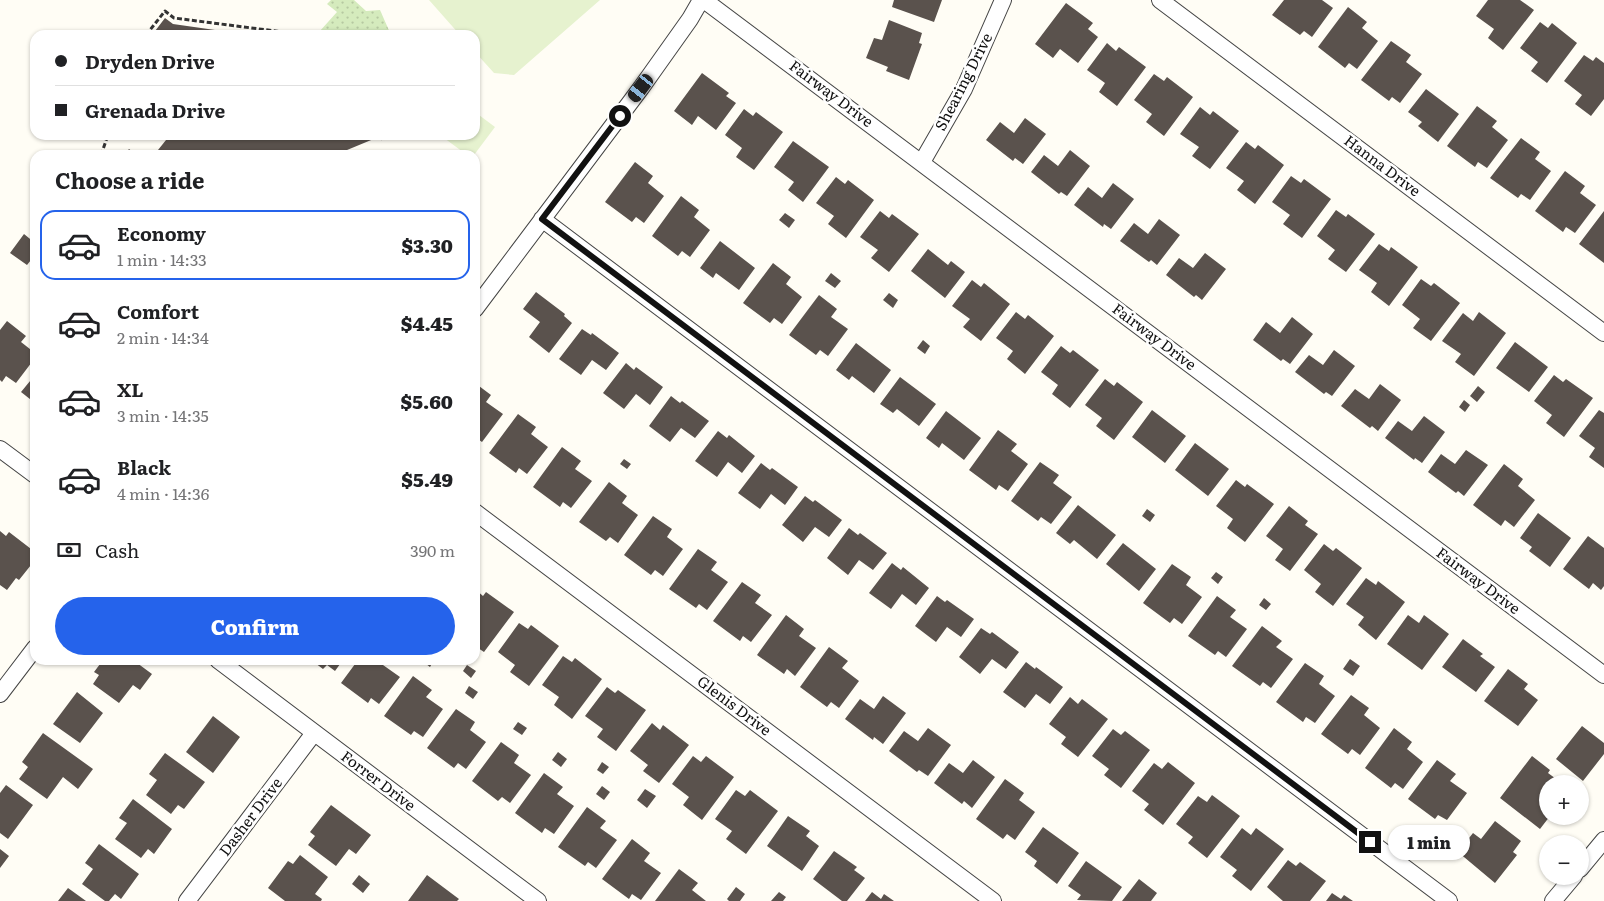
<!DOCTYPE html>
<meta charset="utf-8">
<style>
:root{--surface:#fff;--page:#f2f2f2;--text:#202124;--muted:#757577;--line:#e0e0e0;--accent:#2563eb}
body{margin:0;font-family:Literata,serif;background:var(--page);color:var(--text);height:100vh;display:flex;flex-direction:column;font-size:19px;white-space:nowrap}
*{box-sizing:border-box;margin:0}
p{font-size:16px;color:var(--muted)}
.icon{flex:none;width:28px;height:28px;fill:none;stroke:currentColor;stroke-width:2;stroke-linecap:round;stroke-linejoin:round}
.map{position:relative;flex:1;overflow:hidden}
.side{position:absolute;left:30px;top:150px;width:450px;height:515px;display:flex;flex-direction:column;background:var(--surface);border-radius:15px;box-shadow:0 1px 4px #0004}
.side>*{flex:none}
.guide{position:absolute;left:30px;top:30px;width:450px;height:110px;border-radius:15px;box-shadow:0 1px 4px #0004;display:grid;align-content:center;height:110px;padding:0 25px;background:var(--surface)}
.controls{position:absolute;left:1539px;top:775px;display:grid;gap:10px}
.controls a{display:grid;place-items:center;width:50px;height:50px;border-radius:50%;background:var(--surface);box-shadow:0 1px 4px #0004;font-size:25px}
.end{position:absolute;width:22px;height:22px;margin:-11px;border:6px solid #111;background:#fff;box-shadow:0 0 0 2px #fff}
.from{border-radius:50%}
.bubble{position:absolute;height:35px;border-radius:18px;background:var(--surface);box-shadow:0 1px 4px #0004;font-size:16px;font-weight:800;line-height:35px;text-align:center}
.car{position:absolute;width:15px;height:30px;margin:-15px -8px;border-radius:6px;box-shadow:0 0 4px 1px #0007;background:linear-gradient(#222 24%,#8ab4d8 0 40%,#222 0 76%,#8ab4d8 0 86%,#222 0)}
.guide b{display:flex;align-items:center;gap:18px;height:48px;font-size:19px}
.guide b+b{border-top:1px solid var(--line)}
.guide i{width:12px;height:12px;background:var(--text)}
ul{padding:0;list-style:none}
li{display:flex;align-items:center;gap:15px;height:70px;margin:0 10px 8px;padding:0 15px;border:2px solid transparent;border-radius:15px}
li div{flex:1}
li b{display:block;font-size:19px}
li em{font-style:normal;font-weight:800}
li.on{border-color:var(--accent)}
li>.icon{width:45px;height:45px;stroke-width:1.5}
h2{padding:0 25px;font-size:22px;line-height:60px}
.pay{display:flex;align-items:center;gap:12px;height:55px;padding:0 25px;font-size:19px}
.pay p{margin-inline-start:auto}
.cta{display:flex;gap:10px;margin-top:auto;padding:10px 25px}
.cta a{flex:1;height:58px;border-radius:30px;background:var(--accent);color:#fff;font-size:20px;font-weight:800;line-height:58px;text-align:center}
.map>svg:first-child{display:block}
.grass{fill:url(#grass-dots)}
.pitch{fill:#e6f2cf}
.building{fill:#5a524d}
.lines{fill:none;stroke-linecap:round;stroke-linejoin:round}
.street-casing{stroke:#444;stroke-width:18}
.path{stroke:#333;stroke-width:3;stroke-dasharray:5 2.5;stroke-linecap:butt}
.street{stroke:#fff;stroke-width:16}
.route{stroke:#111;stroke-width:6}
.labels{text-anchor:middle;stroke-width:5;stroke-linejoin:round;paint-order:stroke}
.street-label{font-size:15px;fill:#111;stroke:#fff}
</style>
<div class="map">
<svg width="1604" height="901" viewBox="0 0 1604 901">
<defs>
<pattern id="grass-dots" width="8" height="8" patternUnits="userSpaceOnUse" patternTransform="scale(1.25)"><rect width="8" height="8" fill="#d5ebbd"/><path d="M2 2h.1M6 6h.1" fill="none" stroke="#b6c8a1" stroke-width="1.8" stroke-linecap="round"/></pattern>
</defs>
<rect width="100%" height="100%" fill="#fffdf5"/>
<path class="grass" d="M331,0H354L366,11L380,10L391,35H321L319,32L337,12L327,4Z"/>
<path class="pitch" d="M429,0H600L514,75L494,73L475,52V35H460Z
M475,112L495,127L474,155H467L440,135H475Z"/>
<path class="building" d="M894,0H942L934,22L892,7Z
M1284,0H1322L1333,8L1312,37L1304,31L1300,35L1272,15Z
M1488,0H1520L1534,10L1503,50L1488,38L1494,29L1476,16Z
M1066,3L1093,23L1088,29L1098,37L1078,63L1060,49L1053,58L1035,44Z
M1348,7L1367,22L1362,28L1378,41L1357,69L1349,63L1345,68L1318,47Z
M165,18L173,24L250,35H152Z
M889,20L922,33L919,43L922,44L909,80L886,71L888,67L866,58L874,38L882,40Z
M1540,22L1548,28L1552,23L1577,43L1547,83L1531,71L1538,62L1520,48Z
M1391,41L1411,55L1406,62L1422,74L1400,103L1392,97L1389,101L1361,80Z
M1107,43L1116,51L1119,47L1146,67L1117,106L1099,92L1105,83L1087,70Z
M1584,55L1593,61L1596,57L1604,63V99L1591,116L1575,104L1582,95L1564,81Z
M702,73L729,93L726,96L736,103L716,130L698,116L692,125L674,111Z
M1154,74L1164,81L1167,77L1193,97L1164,136L1146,122L1152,114L1134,100Z
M1426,89L1459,114L1438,142L1418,126L1422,122L1408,112Z
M1477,106L1497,121L1492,127L1508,140L1487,168L1478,162L1475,167L1447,146Z
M1200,107L1210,115L1213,111L1239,131L1210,169L1192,156L1199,147L1180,134Z
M744,109L753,116L756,112L783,132L754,170L736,157L742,148L725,135Z
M1025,118L1046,134L1023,164L1015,158L1013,161L986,140L1000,122L1014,133Z
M170,135H374L376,138L335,155H154Z
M1521,138L1540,152L1535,159L1551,171L1530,200L1521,194L1518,198L1490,178Z
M793,141L829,167L803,202L788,190L794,182L774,167Z
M1246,142L1255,149L1258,145L1284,165L1255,204L1237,190L1244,181L1226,168Z
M129,149L137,155H124Z
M1070,150L1090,166L1067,196L1061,192L1059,194L1031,172L1044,155L1058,166Z
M635,162L653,176L648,183L664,196L644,223L636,217L632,222L605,202Z
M1565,171L1585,186L1580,193L1596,205L1575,233L1566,227L1563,232L1535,211Z
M1291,176L1301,183L1304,179L1331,199L1302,238L1283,224L1290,215L1272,202Z
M836,177L845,184L848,180L874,200L846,238L828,224L834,216L816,203Z
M1113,183L1134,199L1111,229L1104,224L1103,227L1074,205L1088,187L1102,198Z
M681,196L699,210L694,217L710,230L690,257L682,251L678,256L652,236Z
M1336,210L1346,217L1348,214L1375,234L1346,272L1328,259L1335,250L1317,236Z
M880,211L889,218L892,214L919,234L889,272L871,258L878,250L860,237Z
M1604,211V263L1579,244Z
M785,213L795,220L789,228L779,220Z
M1159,219L1180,235L1157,265L1151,260L1149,262L1120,241L1134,223L1148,234Z
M24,234L35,243V255L27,265L10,253Z
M720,241L755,268L739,290L716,273L713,278L700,268Z
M1379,244L1389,251L1391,247L1418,267L1389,306L1371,292L1377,283L1359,270Z
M928,249L948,265L951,261L965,272L945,298L911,271Z
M1205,253L1226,269L1202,300L1196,295L1194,297L1166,275L1179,258L1193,268Z
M773,263L791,277L786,284L802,297L782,324L774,318L770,323L743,303Z
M831,273L841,281L835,288L825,281Z
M1421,279L1431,286L1434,283L1460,303L1431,341L1413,328L1420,319L1402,305Z
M972,280L981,287L984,283L1010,304L981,341L963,327L970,319L952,306Z
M536,292L565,314L564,316L572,323L549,353L529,337L540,322L523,309Z
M889,293L898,300L893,308L883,300Z
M819,295L837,309L831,317L848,329L828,356L820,350L816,355L789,335Z
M1016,312L1025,319L1028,315L1054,336L1025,374L1007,359L1013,351L996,338Z
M1479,312L1506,333L1474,376L1455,362L1461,354L1442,341L1463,313L1473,321Z
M1292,317L1313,334L1290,364L1283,359L1281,361L1253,340L1266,322L1280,333Z
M7,321L26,336L21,342L35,353V358L16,383L6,376L2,382L0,380V330Z
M582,329L591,335L592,333L619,353L606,370L592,360L581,375L559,359Z
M923,340L930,346L925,354L917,348Z
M1515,342L1548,367L1529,392L1496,368Z
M856,343L891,370L874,393L852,376L849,380L836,370Z
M1061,346L1070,353L1073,350L1099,370L1070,408L1052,394L1058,385L1041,372Z
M1334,350L1355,366L1332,396L1326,392L1324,394L1295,372L1309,355L1323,365Z
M626,363L634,370L636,367L663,387L650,405L636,394L624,409L603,393Z
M35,375V403L21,392Z
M1554,375L1563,382L1566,379L1593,398L1564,437L1546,423L1552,415L1534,401Z
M900,377L936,404L919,426L897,409L893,413L880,404Z
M1105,379L1114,386L1117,382L1143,402L1114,440L1096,426L1102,418L1085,405Z
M475,383L491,395L486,402L503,414L482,442L475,437Z
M1380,384L1401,400L1378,431L1372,426L1370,428L1341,406L1355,389L1369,399Z
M1478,386L1485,392L1477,402L1470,396Z
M671,396L680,403L682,401L709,421L695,438L681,428L670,442L649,426Z
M1464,400L1470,405L1465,412L1459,407Z
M1152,410L1186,436L1165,463L1132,437Z
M1599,410L1604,413V468L1589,457L1595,448L1579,436Z
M946,411L981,438L964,460L942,443L939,448L926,438Z
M518,414L536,427L531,434L548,447L527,474L519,468L516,473L489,453Z
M1424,416L1445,432L1422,463L1415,458L1414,460L1385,438L1398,421L1412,431Z
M998,430L1017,444L1011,451L1028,464L1008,491L999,485L996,490L969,470Z
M718,431L727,438L729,435L755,456L742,473L728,462L717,477L695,461Z
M1195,443L1229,469L1208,496L1175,470Z
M562,447L581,461L575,469L592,481L571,508L563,502L560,507L533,487Z
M1466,450L1488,465L1464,496L1458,491L1456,493L1428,472L1441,454L1455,464Z
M624,459L631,464L627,469L620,464Z
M1040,462L1059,475L1053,483L1072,497L1051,524L1041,517L1038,521L1011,501Z
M761,463L770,470L772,468L798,487L785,505L771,494L760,509L738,493Z
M1504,464L1523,479L1518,486L1535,500L1514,527L1505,520L1501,526L1473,505Z
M1236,480L1245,487L1247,484L1274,504L1245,542L1227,528L1233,519L1216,506Z
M609,482L627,496L622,503L638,515L618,543L610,537L606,541L579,522Z
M805,496L813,502L815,500L842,520L829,537L815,527L803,542L782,525Z
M1078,505L1116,535L1097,559L1074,540L1070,544L1056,533Z
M1289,506L1308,521L1305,525L1318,534L1290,571L1275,560L1283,549L1266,536Z
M1147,509L1155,515L1150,522L1142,516Z
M1538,513L1571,538L1550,567L1529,551L1532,547L1520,538Z
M653,516L672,529L667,537L683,549L663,576L655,570L651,575L624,555Z
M849,528L858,535L860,533L887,553L873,570L859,560L848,575L827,558Z
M0,531L6,536L9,532L35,552V560L19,580L16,578L7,590L0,585Z
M1588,536L1604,548V586L1601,590L1593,583L1589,589L1563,569Z
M1123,543L1156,569L1139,591L1106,564Z
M1324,544L1333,551L1336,548L1362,568L1333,606L1315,592L1321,584L1304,570Z
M698,549L717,562L711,570L728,582L707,610L699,604L696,608L669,589Z
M892,563L901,570L903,567L929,588L916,605L902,594L891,609L869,593Z
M1172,564L1191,577L1186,585L1202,597L1182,624L1174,618L1170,623L1143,603Z
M1216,572L1223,577L1218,584L1211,578Z
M1366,578L1376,585L1378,581L1405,602L1376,640L1358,625L1364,617L1346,604Z
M742,582L761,595L755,603L772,615L751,642L743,636L740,641L713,621Z
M475,589L483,596L486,592L514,612L484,652L475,646Z
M937,596L945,602L947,600L974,619L961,637L947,627L936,642L915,626Z
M1217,596L1236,610L1230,617L1247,629L1226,657L1218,651L1215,655L1188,636Z
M1264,598L1271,604L1266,610L1259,605Z
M786,615L804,629L799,636L816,648L795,676L787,669L784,674L757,655Z
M1408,615L1419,623L1424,615L1449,634L1422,670L1387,644Z
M519,623L528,629L531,625L559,646L529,686L510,672L515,665L498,652Z
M1262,626L1282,641L1276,647L1293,659L1271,688L1263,682L1260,686L1232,666Z
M981,628L990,634L992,632L1019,652L1006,669L992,659L980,674L959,657Z
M1463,639L1483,654L1480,656L1495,667L1476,692L1442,667Z
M829,647L848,661L842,668L859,681L839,708L831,702L827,707L800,687Z
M563,656L572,662L575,658L602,679L572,719L554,705L559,697L542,685Z
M1350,659L1360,666L1353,676L1343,669Z
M103,660H133L152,674L140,690L133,685L119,703L93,684L99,675L94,672Z
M311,660H343L335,671L327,665L323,669Z
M358,660H386L383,665L400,677L379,704L371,698L368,703L341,683Z
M421,660H434L430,667Z
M1026,662L1035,669L1036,667L1063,687L1050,704L1036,694L1025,708L1003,692Z
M1305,663L1324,676L1319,684L1335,696L1315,723L1306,717L1303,722L1276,702Z
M467,665L476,671L471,678L463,671Z
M1508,669L1528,684L1524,689L1538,700L1518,726L1484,701Z
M413,676L432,690L426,697L443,709L423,737L414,731L411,735L384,716Z
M469,686L478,692L473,699L465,693Z
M607,687L615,693L618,690L646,710L616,751L597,737L603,729L585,716Z
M77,692L103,713L80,743L53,724Z
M1351,695L1369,708L1364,715L1380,728L1360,755L1352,749L1348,754L1321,734Z
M883,696L906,713L883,744L874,737L873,740L845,719L860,699L874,709Z
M1070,697L1078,704L1082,699L1108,719L1078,757L1061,744L1066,737L1049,724Z
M456,709L475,722L470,730L486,742L466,769L458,763L454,768L427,748Z
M213,716L240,737L213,773L186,752Z
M518,722L527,728L522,735L513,729Z
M652,723L660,730L663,725L689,745L659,783L643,771L648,765L630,751Z
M1582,726L1604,743V754L1583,781L1556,759Z
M928,728L951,745L928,776L919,770L917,772L889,751L904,731L918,741Z
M1394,728L1412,742L1407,749L1423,762L1403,789L1395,783L1391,788L1365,768Z
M1113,729L1121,735L1125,731L1150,750L1121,788L1104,775L1109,769L1092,756Z
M43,733L93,769L78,789L63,777L47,799L19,779L28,767L22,762Z
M501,742L519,755L514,763L531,775L510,803L502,797L498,801L472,781Z
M558,752L567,759L561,767L552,760Z
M165,753L205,782L184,809L178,805L171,814L146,795L157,780L149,774Z
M693,756L701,762L706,756L734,777L702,820L683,805L689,797L672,784Z
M1532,756L1550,770L1548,773L1563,784H1548V816H1550L1540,829L1500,798Z
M973,760L995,777L972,808L964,801L962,804L934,783L949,763L963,773Z
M1437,760L1456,774L1450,781L1467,793L1447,820L1438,815L1435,819L1408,799Z
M602,762L609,767L603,774L597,770Z
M1168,762L1195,783L1163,825L1144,810L1149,804L1132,791L1154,763L1162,769Z
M544,773L563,787L557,794L574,806L554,834L545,828L542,833L515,813Z
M1005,779L1024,793L1019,800L1035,812L1015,840L1007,834L1003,839L976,819Z
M6,785L33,805L8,839L0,833V793Z
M602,786L610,792L604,800L596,794Z
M645,789L656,796L647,808L637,800Z
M736,790L745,796L750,790L778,811L746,854L726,839L732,831L715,819Z
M1212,795L1240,816L1207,858L1188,843L1193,837L1176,824L1198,796L1207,802Z
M133,799L172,829L154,854L148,849L141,858L115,839L127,823L119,818Z
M331,805L371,835L356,854L349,849L336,866L308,845L315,836L310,832Z
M587,807L606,821L600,828L617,840L596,868L588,862L585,866L558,847Z
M788,816L810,831L806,836L819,846L802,871L767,846Z
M1495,821L1521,841L1513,852L1517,855L1495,883L1458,852L1473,833L1481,839Z
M1043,827L1079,853L1057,884L1034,866L1037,861L1025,852Z
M1242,828L1251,835L1256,828L1284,849L1251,891L1232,876L1237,870L1220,857Z
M632,839L650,853L644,861L661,873L641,900L632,894L629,899L602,879Z
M99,844L139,874L121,899L115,894L109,901H105L82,884L93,869L85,863Z
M0,849L9,856L0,868Z
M834,851L857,867L854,870L865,878L847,901H842L813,879Z
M300,855L328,877L315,894L322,899L321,901H285L268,888L288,861L293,864Z
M1288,860L1296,866L1300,862L1326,881L1310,901H1283L1267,887Z
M1086,861L1122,887L1112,901L1077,900L1081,895L1068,886Z
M679,869L698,883L692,890L706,901H655Z
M359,875L370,884L363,893L352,884Z
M427,875L459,899L457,901H408Z
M1139,879L1157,893L1151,901H1122Z
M736,887L745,894L740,901H729L727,899Z
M68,888L86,901H58Z
M779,892L786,897L783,901H771Z
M872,892L881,899L884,894L894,901H865Z
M1332,893L1341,899L1344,895L1353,901H1326Z"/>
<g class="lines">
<defs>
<path id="street" d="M704,0L1604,675
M1160,0L1604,333
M922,162L964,89L1003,0
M542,219L1449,901
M475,309L641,88L690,19L701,0
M0,449L35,475
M475,512L993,901
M218,660L538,901
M0,694L35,648
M1580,869L1604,840
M187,901L314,733
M1553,901L1574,876"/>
</defs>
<use href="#street" class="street-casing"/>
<path class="path" d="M146,35L165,11L174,18L283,32L284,35
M165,135L167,137
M381,135L383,140
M101,155L108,135"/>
<use href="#street" class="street"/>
</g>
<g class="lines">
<path class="route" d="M620,116L542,219L1370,842"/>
</g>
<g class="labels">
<g class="street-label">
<text transform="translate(964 82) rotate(-63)" y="5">Shearing Drive</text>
<text transform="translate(831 94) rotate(37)" y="5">Fairway Drive</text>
<text transform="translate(1382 166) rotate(37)" y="5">Hanna Drive</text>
<text transform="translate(1154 337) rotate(37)" y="5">Fairway Drive</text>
<text transform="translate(1478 581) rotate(37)" y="5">Fairway Drive</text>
<text transform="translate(734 706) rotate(37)" y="5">Glenis Drive</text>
<text transform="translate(378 781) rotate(37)" y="5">Forrer Drive</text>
<text transform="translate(251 817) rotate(-53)" y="5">Dasher Drive</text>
</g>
</g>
</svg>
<div class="controls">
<a>+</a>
<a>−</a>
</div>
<i class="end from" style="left:620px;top:116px"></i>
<i class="end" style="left:1370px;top:842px"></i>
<div class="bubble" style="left:1388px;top:825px;width:82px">1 min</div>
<i class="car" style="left:641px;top:88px;rotate:217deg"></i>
<div class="guide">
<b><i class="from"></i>Dryden Drive</b>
<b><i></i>Grenada Drive</b>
</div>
<section class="side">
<h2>Choose a ride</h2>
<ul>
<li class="on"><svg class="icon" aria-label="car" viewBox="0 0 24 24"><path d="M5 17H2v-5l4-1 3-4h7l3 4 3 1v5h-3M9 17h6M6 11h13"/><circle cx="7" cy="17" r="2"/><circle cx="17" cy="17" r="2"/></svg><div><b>Economy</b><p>1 min · 14:33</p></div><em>$3.30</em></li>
<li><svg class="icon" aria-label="car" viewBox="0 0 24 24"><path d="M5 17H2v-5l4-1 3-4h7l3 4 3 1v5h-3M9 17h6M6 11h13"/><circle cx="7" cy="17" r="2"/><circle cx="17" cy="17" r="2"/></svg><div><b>Comfort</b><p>2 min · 14:34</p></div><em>$4.45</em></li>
<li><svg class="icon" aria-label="car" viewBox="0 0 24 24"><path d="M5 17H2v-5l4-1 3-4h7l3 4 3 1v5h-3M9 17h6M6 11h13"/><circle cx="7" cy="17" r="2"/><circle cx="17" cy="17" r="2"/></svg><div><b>XL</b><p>3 min · 14:35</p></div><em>$5.60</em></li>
<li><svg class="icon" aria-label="car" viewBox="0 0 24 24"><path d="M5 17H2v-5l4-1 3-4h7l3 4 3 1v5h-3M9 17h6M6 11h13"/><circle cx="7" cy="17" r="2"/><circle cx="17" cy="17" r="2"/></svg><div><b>Black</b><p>4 min · 14:36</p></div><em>$5.49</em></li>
</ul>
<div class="pay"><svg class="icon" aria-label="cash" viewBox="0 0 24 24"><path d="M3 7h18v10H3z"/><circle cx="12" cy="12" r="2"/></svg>Cash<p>390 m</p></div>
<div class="cta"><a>Confirm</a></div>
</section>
</div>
